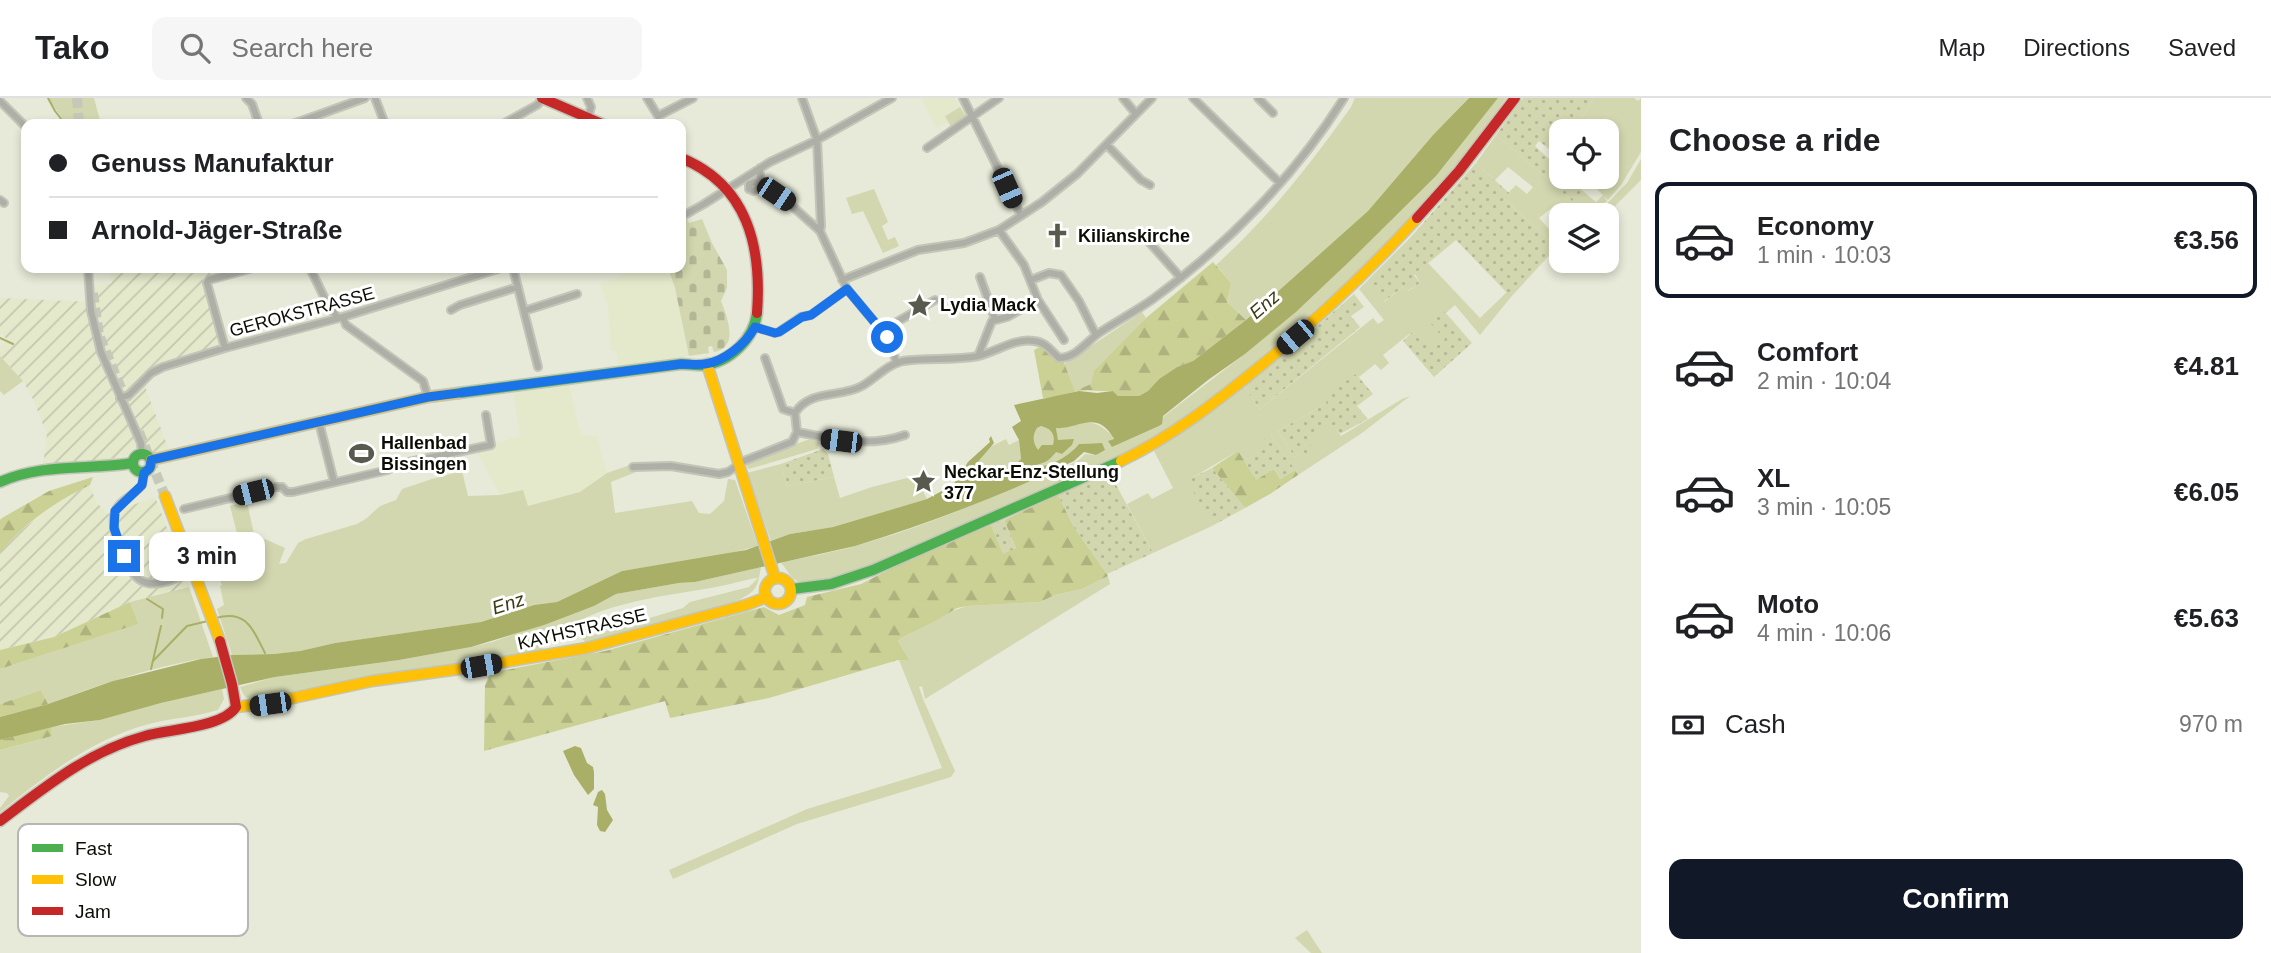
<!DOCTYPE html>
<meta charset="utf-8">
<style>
:root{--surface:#fff;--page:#f6f6f6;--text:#202124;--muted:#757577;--line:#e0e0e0;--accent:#111827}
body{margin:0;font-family:Arial,sans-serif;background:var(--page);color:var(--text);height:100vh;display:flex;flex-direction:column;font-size:26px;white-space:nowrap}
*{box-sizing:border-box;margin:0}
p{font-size:23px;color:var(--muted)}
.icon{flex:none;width:38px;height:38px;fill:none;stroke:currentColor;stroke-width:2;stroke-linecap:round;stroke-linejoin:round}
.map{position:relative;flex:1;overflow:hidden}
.sheet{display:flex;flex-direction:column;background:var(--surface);width:630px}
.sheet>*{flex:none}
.guide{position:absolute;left:21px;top:21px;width:665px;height:154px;border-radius:14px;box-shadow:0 4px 10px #0003;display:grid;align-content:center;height:154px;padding:0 28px;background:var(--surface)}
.buttons{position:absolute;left:1549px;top:21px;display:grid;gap:14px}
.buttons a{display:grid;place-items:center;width:70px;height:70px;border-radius:14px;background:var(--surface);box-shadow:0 4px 10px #0003;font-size:35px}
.end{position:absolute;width:32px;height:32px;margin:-16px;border:9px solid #1a73e8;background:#fff;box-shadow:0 0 0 4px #fff}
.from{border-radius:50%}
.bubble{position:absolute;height:49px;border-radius:14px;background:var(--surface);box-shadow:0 4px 10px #0003;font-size:23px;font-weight:600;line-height:49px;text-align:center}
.car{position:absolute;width:21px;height:42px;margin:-21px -10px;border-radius:9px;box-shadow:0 0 5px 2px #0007;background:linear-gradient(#222 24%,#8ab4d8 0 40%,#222 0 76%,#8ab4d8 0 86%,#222 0)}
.guide b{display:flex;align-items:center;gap:24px;height:66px;font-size:26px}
.guide b+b{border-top:2px solid var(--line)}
.guide i{width:18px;height:18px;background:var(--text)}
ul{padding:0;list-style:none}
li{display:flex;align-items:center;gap:21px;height:116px;margin:0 14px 10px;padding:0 14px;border:4px solid transparent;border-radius:14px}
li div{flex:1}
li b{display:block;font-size:26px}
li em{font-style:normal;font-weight:600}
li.current{border-color:var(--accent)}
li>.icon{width:63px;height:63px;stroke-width:1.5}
h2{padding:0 28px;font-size:32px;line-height:84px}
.pay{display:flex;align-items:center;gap:18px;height:77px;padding:0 28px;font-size:26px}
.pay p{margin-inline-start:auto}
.cta{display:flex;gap:14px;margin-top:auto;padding:14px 28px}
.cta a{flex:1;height:80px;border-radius:14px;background:var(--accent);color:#fff;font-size:28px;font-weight:600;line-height:80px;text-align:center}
header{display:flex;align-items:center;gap:42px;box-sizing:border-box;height:98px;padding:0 35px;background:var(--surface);border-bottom:2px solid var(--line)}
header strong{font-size:33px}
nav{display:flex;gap:38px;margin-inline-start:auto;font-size:24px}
.search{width:490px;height:63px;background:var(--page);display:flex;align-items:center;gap:18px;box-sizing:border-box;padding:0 24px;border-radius:14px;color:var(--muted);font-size:26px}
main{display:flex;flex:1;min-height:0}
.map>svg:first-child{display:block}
.built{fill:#e5e9cc}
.industrial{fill:url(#industrial-furrows)}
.green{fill:#d2d7af;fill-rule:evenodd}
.forest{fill:url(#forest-firs)}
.cemetery{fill:url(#cemetery-stones)}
.garden{fill:url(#garden-dots)}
.water{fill:#a9af66;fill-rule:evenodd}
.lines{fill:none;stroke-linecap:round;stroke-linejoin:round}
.stream{stroke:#a9af66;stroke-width:2}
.secondary-tunnel{stroke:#c6c9b8;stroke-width:10;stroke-dasharray:10 5;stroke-linecap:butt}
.street-casing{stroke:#c3c5b8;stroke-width:10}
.fast-casing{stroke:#c3c5b8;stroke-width:13}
.slow-casing{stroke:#c3c5b8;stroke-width:13}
.jam-casing{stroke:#c3c5b8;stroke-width:13}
.street{stroke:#aeafa7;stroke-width:6}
.fast{stroke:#4caf50;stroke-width:10}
.slow{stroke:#ffc107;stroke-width:10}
.jam{stroke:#c62828;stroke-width:10}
.route{stroke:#1a73e8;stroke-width:9}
.labels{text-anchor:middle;stroke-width:6;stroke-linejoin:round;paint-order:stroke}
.poi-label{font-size:18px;font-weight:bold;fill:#0c0d04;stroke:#fff;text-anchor:start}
.street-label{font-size:18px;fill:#0c0d04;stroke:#fff}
.water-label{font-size:19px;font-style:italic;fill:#393c14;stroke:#fff}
.key{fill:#fff;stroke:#b6b6b4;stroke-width:2}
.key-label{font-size:19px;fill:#0c0d04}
</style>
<header>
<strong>Tako</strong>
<div class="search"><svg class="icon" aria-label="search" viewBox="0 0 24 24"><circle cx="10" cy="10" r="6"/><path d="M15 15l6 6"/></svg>Search here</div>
<nav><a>Map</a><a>Directions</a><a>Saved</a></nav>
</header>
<main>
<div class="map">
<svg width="1641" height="855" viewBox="0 0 1641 855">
<defs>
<pattern id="industrial-furrows" width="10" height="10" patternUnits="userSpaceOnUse" patternTransform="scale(1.75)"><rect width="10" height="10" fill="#e5e9cc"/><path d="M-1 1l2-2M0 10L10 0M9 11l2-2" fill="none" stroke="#c3c7ae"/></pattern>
<pattern id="forest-firs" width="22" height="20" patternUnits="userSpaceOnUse" patternTransform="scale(1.75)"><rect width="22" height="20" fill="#cbd194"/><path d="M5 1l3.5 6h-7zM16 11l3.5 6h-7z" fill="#adb27e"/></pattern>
<pattern id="cemetery-stones" width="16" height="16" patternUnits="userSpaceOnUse" patternTransform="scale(1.75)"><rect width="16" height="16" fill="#d2d7af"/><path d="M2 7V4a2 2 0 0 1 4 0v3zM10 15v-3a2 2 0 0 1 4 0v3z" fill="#b3b795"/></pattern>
<pattern id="garden-dots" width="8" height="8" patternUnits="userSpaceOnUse" patternTransform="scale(1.75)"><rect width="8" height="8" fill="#d2d7af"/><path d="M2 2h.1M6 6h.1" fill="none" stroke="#b3b795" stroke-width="1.8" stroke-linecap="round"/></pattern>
</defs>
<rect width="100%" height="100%" fill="#e7ead8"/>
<path class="built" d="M921,0H955L960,9L945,17L948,24L936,30Z
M620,170H665L675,190L689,258L619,269L616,253L611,252L608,209L600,186L621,178Z
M569,286L581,337L597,338L607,375L580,394L528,408L523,392L500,397L475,351L520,338L513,294Z"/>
<path class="industrial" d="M109,170H237L202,179L220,246L217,249L152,269L141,278L169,352L153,356L150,348L132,351L130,357L94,364L43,367L47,337L33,301L23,283L0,258V248L7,241L0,235V200L94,204L93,189L112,185Z
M90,387L96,404L108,416L155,399L190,489L130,504L54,539L0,552V455L12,439L65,399Z"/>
<path class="green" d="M48,0H94L101,26H66Z
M1355,0H1469L1433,37L1368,113L1246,222L1227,204L1231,185L1216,167C1270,118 1309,68 1351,9Z
M1498,0H1506C1446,92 1368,167 1285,238C1266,255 1248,272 1229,288C1201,314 1160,337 1126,356L848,476C833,481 804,493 792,479C788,475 785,469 781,465C806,459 831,455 855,448C918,431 978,405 1037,379C1054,371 1073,370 1085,356L1096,357L1100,354L1102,345L1079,346C1067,360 1051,367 1033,369L1032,368C1047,365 1048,364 1056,353L1062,356L1072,347L1058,342L1056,330C1075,325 1091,319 1107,333C1114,338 1114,341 1112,349L1159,328L1163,319L1245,256L1296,214L1352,161L1436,78Z
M1594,0H1634L1638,3L1641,0V54L1621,87L1608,102L1603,98L1607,103L1591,117H1588L1575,105L1564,117L1554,108L1539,120L1558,141L1561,139V145L1557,149L1503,100L1516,87L1527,96L1533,89L1508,69L1495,82L1476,65L1496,37L1574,104L1584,94L1596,104L1603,97L1584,79H1606V33H1573Z
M960,9L967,20L951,29L945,18Z
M1641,61V82L1606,117H1596L1627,85Z
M874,91L888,124L882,128L888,142L895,139L899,148L883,155L863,113L852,116L846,100Z
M1428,165L1480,220L1507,194L1511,199L1480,237L1455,207L1446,215L1444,213L1445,241L1432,253L1413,233L1383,257L1389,265L1381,272L1375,266L1359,279L1356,277L1324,300L1327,305L1278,333L1295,359L1301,355L1308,341L1332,326L1341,338L1402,301L1410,298L1362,335L1298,377L1271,337L1263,351L1244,363L1238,353L1188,382L1212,428L1153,455L1127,406L1148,395L1152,401L1173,390L1154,353L1207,317L1244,288L1260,311L1373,220L1378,226L1384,222L1359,191L1367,183L1384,204L1403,189L1408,193L1420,185L1415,176Z
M1142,214L1146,220L1095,273L1091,286L1075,293L1064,266Z
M0,258L23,283L4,297L0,293Z
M1041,328C1051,331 1056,336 1054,347L1038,353C1033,345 1032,338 1037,330Z
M810,341L820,344L817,351L749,371L747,369L749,363Z
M1006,341L1009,347L1019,342L1021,362L1014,368L977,380L976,366L990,349Z
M663,364L676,366V370L636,374L611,384L615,415L692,403L699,415L710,416L724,403L728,381L735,382L758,448L723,457L622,473L557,504L534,507L481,524L335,545L300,553L274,556L232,557L217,511L224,507L220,488L222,487L215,471L228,466L231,470L238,467L243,478L254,471L247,474L243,463H225L217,468L213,458L229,450L247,452L265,441L285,450L279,466L286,465L298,445L306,441L357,426L367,420L380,408L396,402L402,391L432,381L462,373L468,398L500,397L523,392L528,408L580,394L607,375L630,367Z
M781,366L787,388L834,379L840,400L872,389L915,378L927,401L833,429L790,436L771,443L747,375Z
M247,404L254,436L238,439L230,408Z
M761,469C757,489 758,492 739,502L587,546L577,535L569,536L565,532L554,534L541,543L544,553L268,601C252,602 246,605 240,589L275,579L399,562L471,549L492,544L594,508L616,496L679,485L695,484ZM758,480L749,489L690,504L683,510L593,537L590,532L579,523C622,501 674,497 721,488C733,486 746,481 758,480Z
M1108,478L1110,486L925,601L922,588L919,589L923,601L955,673L951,679L797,726L673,781L669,772L807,711L942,670L899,562L910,563L898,543L901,540L932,525L944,516L967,508L1040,504L1055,497L1082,491Z
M189,489L213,559C156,567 102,586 48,606L41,592L0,606V571L137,526L130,504Z
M222,591L224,601L218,612C196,619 171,620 149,626C92,641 45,678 0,714V710L9,698L7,695L0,694V652L52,638L51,629L100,622L161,605Z
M1307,832L1322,855H1311L1295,840Z"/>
<path class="forest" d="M1213,164L1231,185L1227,204L1246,222L1193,263L1177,269L1159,281L1148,293L1139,298H1118L1113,293C1101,294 1089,291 1077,293C1066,296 1055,300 1043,300L1034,252L1043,247L1062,260L1075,293L1091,286L1094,273L1146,220Z
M1238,353L1256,381L1274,371L1280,381L1295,372L1298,377L1270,396L1245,410L1212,370Z
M93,379L90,387C56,403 23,426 0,455V422L2,420L49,393Z
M1058,397L1074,429L1107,476L1108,478L1082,491L1055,497L1040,504L967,508L957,510L932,525L901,540L898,543L910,563L898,562L769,600L670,620L665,603L484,653L485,587L490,575L605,553L764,509L779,517L805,507L807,499L861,486L930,451L991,427L1003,455L1016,450L1004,422Z
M130,504L138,526L0,571V552L54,539Z
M41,592L48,606L0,619V606Z
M51,629L52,638L0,652V642Z"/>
<path class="cemetery" d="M687,121L689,125L702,121L712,145L727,172V190L721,203C728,221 739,249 714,254L712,248L708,249L709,255L689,258L675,190L668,170H681V123Z"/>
<path class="garden" d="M1523,0H1594L1573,33H1561V52L1558,58L1539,43L1535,48L1561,72V79H1568L1584,94L1575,105L1496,37Z
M1476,65L1509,95L1504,101L1557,149L1511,199L1456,142L1414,177L1420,185L1407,193L1403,189L1383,204L1367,183L1410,140Z
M1354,196L1364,209L1351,218L1360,229L1260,311L1244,288L1305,239Z
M1444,213L1472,245L1434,279L1403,243L1413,233L1432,252L1445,241L1430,225Z
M1356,276L1373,296L1357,308L1368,321L1340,336L1332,327L1308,341L1314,352L1304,358L1301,355L1295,359L1278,333L1327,305L1323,300Z
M1271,337L1295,372L1280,381L1274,371L1256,382L1244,363L1262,351L1258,344Z
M823,351L828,356L834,379L787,388L781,366Z
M1212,370L1245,410L1212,428L1187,382Z
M1109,374L1153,455L1107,476L1074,429L1058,397Z
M1004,422L1016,450L1003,456L991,427Z"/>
<path class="water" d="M1469,0H1498L1436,78L1352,161L1296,214L1245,256L1208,282L1163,318L1162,326L1159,328L1112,349L1108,343L1114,341C1097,310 1077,332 1056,330L1058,342L1074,341L1072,347L1062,356L1056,354C1047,365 1046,364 1033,368C1049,370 1068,359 1079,346L1102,345L1105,352L1096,357L1084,354L1074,363C1003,397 930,425 855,448L695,484L679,485L616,496L594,508L544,527L471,549L399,562L275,579L161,605L100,622L65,626L0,642V619L48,606L113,583L201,561L232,557L274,556L300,553L335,545L481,524L534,507L557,504L622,473L746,452L790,436L833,429L927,401L953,387L968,364L990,344L989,341L991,338L994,345L976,366L977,379L1014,368L1021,361L1019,342L1012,329L1021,323L1014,307L1079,293L1097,295L1113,293L1118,298H1139L1148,293L1159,281L1177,269L1193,263L1246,222L1368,113L1433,37ZM1041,328C1051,331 1056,336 1053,347H1042L1038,352C1033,345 1032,338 1037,330Z
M575,648L581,650L587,665L593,669L594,674V691L588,697L574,677L563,653Z
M602,692L605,696L607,712L613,722L605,734L600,733L597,727L598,709L593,707L598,694Z"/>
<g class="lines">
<path class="stream" d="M48,0L55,13L65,26
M0,240L13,246
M147,501L163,511L162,520
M216,520C247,511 253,532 265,555
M153,563L187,528L208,523
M151,571L161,528"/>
<path class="secondary-tunnel" d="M77,0L79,26
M93,195L99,237L128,307
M139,334L165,398"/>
<defs>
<path id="street" d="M246,0L252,6L259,26
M375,0L385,26
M587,0L591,9L588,20
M647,0L658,18L693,0
M802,0L817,42L821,128L820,133
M963,0L1021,117
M1123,0L1136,16
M1193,0L1280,85
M1258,0L1273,15
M0,3L26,29
M293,26L365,0
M503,26L537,7L543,1
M1107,47L1141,82L1150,87
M927,50L999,0
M760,70C760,77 760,83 758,90L754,93L749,91V86L756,84L759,87L791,107L820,133L847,191L887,239L897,265
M0,102L4,105
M681,119L704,106L770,64L817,42L892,0
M999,132L1024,167L1038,202L1064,242
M1149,144L1181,180
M88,170L91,213L101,254L141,345L142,356
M310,170L326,203L337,219
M513,170L538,269
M980,179L995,221
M842,182L918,152L964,145L999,132L1042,104L1077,76L1152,0
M1031,182L1049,175L1061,177L1079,203L1096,237
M451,212L460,207L518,189
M524,213L577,196
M343,219L346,227L423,283L428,299
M755,229L775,235L779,234L801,219L811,217L847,191
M881,233L935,202
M225,250L207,185L209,182L253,170
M978,258L992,223L1007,219L1038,202
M765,260L783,311L795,315
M120,300L129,297L151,275L163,269L225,250L343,219L501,170
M319,324L334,384
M797,334C835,341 868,350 905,337
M633,369L671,368L719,376L728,374L744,363L792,344L797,334L795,315C810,291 841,300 862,288C876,280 886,267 903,263C927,259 954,263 978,258C996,254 1014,240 1034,243C1046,244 1051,253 1059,260C1076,260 1086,244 1099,235C1117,223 1136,213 1153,201C1227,147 1295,78 1344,0
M144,375L142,387C135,397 119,402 115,414C109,430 127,476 142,483C157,491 182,478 195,472
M184,411L276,389H282L287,394H293L388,372L390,368L491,347L486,317"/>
<path id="fast" d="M459,295L681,266C688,266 696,268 704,267C730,264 754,241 757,215
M133 365a9 9 0 1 1 18 0a9 9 0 1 1-18 0Z
M0,384C42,365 88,372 133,365
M792,491L831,486L873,472L1121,363"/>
<path id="slow" d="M707,266L775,480
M151,362L428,299L459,295
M1121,363C1171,339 1215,305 1258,270C1314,224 1368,174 1417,120
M165,398L220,543
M765 493a13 13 0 1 1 26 0a13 13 0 1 1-26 0Z
M236,609L270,605L372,583L481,568L587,550L746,507L767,499"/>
<path id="jam" d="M542,0L602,26
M681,60C748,87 762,149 757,215
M1417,120L1459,73L1515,0
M0,723C45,689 89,653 145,638C168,631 222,630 236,609L232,586L220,543"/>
</defs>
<use href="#street" class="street-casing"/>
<use href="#fast" class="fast-casing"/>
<use href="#slow" class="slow-casing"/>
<use href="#jam" class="jam-casing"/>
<use href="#street" class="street"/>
<use href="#fast" class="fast"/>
<use href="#slow" class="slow"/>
<use href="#jam" class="jam"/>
</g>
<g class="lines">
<path class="route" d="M124,458L114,430L115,413L142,387L144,375L150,370L151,362L428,299L681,266C689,266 697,267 705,266C723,264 746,246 755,229L775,235L779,234L802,219L811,217L847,191L887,239"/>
</g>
<defs>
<symbol id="church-bare" viewBox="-9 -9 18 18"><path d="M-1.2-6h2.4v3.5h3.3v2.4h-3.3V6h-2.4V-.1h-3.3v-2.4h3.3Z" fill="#595a4e" stroke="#fff" stroke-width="2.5" paint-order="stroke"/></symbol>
<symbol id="sight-bare" viewBox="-9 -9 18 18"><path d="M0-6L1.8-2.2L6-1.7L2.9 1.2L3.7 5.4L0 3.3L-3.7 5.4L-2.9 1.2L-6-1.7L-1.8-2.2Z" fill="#595a4e" stroke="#fff" stroke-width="2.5" paint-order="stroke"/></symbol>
<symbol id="stadium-bare" viewBox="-9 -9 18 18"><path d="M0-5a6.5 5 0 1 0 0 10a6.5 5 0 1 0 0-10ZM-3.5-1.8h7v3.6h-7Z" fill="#595a4e" stroke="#fff" stroke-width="2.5" paint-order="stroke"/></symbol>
</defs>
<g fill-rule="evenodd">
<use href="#church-bare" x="1040" y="120" width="35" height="35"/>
<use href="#sight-bare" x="902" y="190" width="35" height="35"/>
<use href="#stadium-bare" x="344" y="338" width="35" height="35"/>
<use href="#sight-bare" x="906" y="366" width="35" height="35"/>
</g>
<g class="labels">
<g class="poi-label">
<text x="1078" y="144">Kilianskirche</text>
<text x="940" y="213">Lydia Mack</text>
<text x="381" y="351">Hallenbad<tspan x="381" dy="21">Bissingen</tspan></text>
<text x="944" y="380">Neckar-Enz-Stellung<tspan x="944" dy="21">377</tspan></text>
</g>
<g class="street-label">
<text transform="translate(302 214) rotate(-15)" y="6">GEROKSTRASSE</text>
<text transform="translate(582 531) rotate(-13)" y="6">KAYHSTRASSE</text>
</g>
<g class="water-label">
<text transform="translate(1264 206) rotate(-41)" y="7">Enz</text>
<text transform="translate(508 505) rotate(-18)" y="7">Enz</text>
</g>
</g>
<rect x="18" y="726" width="230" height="112" rx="10" class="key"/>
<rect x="32" y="746" width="31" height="8" fill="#4caf50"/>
<rect x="32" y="777" width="31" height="9" fill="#ffc107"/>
<rect x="32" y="809" width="31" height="8" fill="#c62828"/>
<g class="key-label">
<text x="75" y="757">Fast</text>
<text x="75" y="788">Slow</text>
<text x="75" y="820">Jam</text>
</g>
</svg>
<div class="buttons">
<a><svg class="icon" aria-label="locate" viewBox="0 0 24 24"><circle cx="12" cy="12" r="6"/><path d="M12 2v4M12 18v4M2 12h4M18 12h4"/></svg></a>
<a><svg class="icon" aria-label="layers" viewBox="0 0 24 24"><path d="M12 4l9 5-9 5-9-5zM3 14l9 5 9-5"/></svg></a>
</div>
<i class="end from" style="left:887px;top:239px"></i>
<i class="end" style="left:124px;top:458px"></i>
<div class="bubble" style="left:149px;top:434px;width:116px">3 min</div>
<i class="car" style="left:1007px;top:90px;rotate:156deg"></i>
<i class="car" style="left:776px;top:96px;rotate:124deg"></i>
<i class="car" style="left:1295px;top:239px;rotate:230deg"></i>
<i class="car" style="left:841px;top:343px;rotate:277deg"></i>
<i class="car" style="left:253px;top:394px;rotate:256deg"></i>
<i class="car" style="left:481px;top:568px;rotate:80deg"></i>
<i class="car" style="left:270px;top:606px;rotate:262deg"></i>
<div class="guide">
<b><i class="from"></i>Genuss Manufaktur</b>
<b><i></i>Arnold-Jäger-Straße</b>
</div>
</div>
<section class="sheet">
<h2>Choose a ride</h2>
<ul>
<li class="current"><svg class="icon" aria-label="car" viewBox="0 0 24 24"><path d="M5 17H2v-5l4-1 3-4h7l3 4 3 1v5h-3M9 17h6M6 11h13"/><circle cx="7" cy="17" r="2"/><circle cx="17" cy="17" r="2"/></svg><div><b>Economy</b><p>1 min · 10:03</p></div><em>€3.56</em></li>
<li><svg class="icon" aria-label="car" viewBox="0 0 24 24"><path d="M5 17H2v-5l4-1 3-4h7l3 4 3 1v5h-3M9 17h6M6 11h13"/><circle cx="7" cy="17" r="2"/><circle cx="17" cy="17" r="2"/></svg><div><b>Comfort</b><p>2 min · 10:04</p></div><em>€4.81</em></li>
<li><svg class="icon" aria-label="car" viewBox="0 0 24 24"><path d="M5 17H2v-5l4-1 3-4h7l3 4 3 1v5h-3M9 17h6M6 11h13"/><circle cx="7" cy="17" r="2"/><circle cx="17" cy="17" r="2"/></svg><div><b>XL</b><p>3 min · 10:05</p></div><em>€6.05</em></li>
<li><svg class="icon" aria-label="car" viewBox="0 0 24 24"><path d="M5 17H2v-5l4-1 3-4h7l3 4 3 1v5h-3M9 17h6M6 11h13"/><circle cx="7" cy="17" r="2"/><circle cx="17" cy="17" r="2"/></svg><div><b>Moto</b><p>4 min · 10:06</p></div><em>€5.63</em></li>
</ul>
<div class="pay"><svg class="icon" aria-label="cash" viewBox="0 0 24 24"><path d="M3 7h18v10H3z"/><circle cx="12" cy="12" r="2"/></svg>Cash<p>970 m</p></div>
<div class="cta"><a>Confirm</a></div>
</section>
</main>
